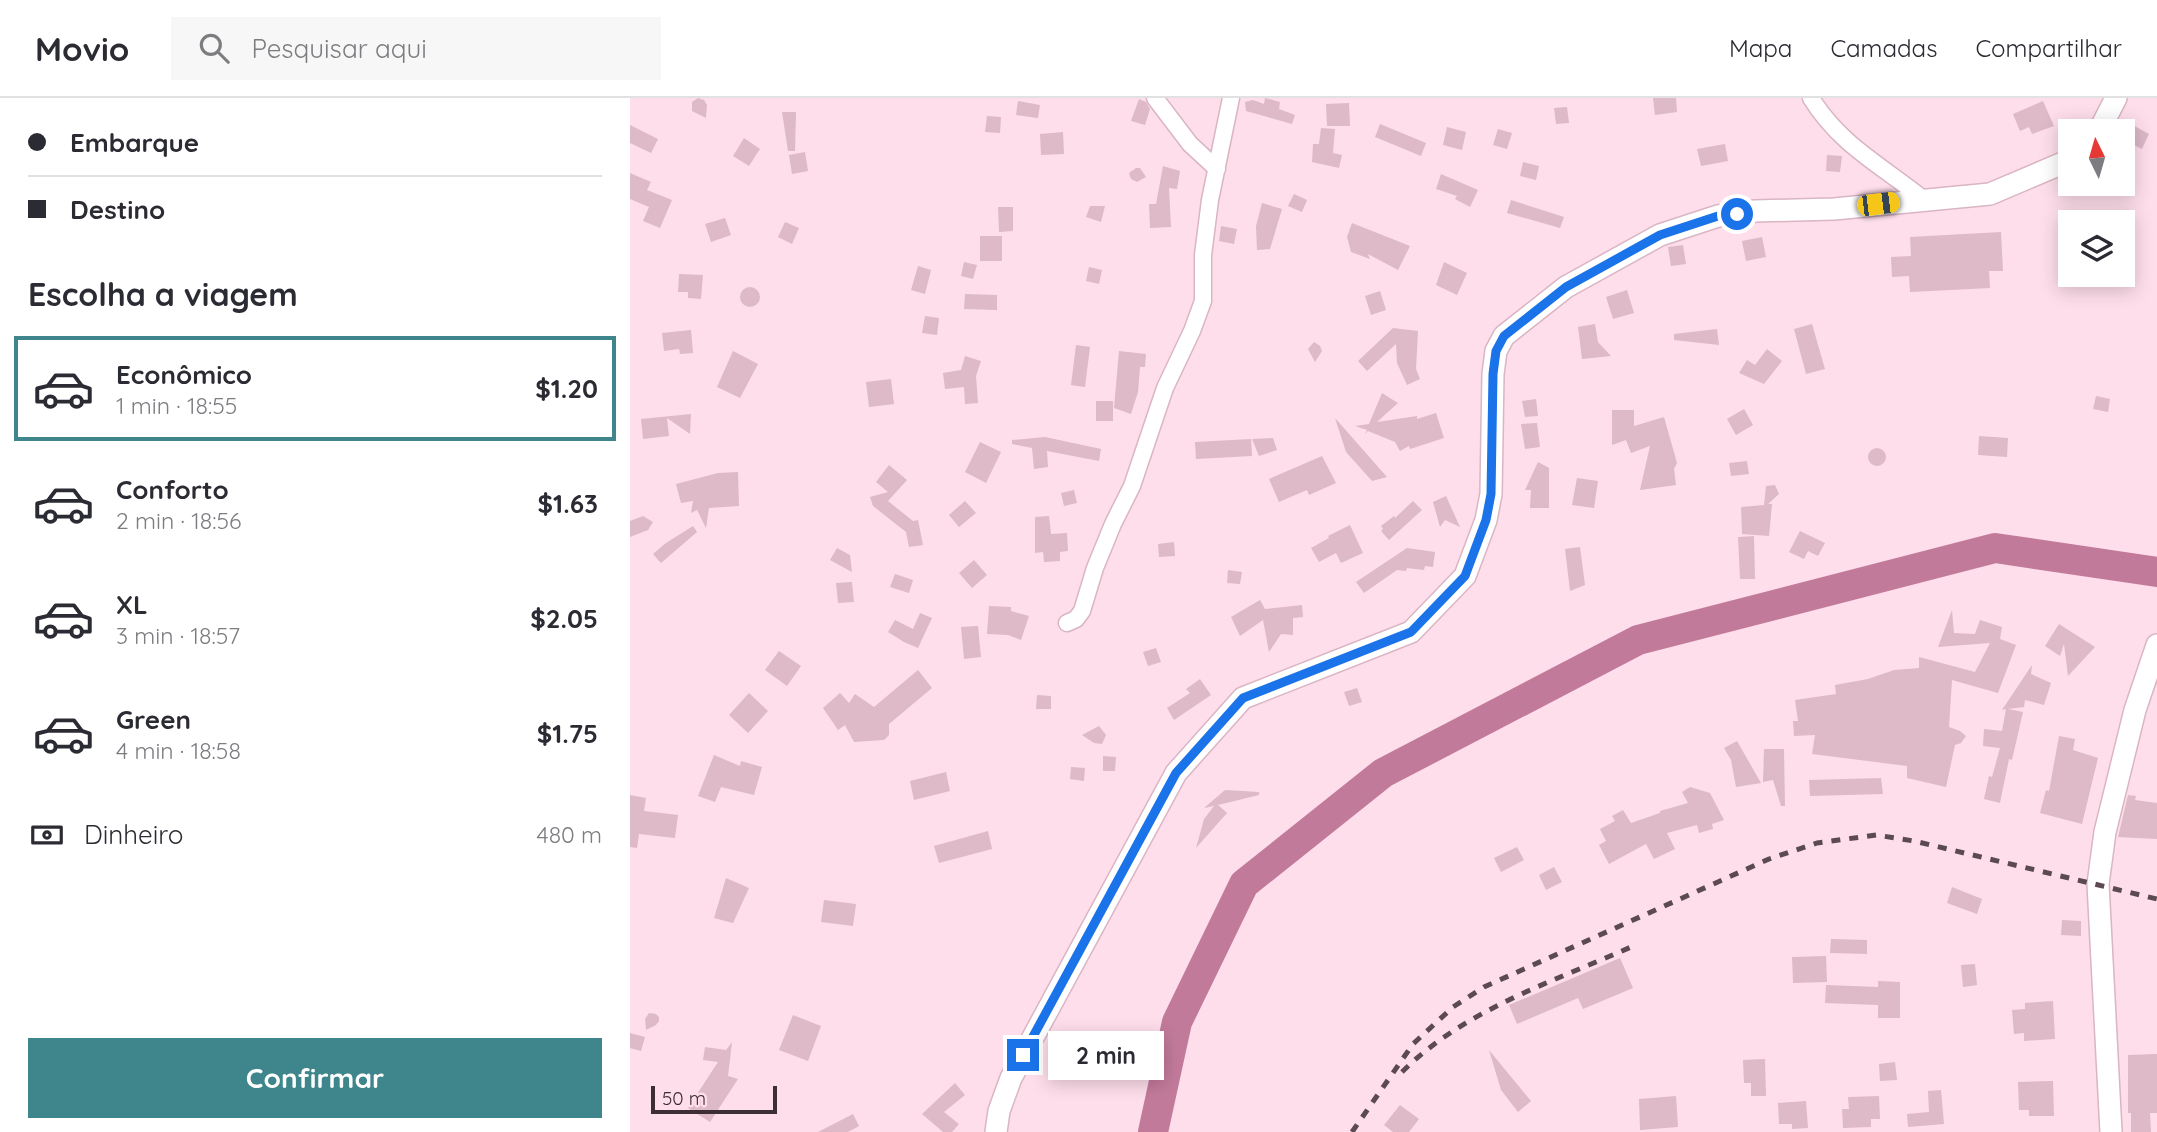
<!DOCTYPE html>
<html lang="pt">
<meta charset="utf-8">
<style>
:root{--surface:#fff;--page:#f7f7f7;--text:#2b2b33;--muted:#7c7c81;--line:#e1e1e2;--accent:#3e868b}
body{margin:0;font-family:Quicksand,sans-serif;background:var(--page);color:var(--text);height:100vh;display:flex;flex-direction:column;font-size:26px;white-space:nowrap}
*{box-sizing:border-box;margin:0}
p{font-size:23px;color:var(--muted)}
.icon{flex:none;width:38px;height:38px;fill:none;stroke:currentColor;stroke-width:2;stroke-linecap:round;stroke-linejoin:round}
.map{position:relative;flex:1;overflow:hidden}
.drawer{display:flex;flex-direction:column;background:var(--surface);width:630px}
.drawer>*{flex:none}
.banner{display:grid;align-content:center;height:154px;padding:0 28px;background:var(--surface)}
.needle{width:46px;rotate:355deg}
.fabs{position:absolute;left:1428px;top:21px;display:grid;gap:14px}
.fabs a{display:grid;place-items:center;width:77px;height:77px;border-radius:0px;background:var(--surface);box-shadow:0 4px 18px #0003;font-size:35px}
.scale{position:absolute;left:21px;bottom:18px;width:126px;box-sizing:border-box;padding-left:7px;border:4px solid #3d2e35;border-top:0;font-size:19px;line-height:24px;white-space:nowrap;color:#3d2e35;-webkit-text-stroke:5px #fedeeb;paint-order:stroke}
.end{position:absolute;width:32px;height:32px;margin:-16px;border:9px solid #1a73e8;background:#fff;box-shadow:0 0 0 4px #fff}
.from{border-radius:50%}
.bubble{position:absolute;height:49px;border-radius:0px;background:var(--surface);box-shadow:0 4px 18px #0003;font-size:23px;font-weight:800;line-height:49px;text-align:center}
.car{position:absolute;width:21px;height:42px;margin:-21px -10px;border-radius:9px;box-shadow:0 0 5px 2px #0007;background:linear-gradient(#f5c518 24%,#345 0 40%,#f5c518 0 76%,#345 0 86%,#f5c518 0)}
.banner b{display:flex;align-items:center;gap:24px;height:66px;font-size:26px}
.banner b+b{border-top:2px solid var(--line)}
.banner i{width:18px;height:18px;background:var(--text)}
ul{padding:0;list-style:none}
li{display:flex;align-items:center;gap:21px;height:105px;margin:0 14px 10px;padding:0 14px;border:4px solid transparent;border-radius:0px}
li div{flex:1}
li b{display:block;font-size:26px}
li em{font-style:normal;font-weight:800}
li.current{border-color:var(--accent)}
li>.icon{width:63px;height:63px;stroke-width:1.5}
h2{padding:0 28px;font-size:32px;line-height:84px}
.pay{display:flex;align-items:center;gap:18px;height:77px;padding:0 28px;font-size:26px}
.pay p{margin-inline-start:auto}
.action{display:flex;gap:14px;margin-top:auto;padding:14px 28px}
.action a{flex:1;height:80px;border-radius:0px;background:var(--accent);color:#fff;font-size:28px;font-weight:800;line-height:80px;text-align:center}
header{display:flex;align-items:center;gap:42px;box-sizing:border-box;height:98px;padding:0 35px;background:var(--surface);border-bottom:2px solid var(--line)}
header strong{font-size:33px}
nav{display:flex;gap:38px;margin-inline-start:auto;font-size:24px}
.search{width:490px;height:63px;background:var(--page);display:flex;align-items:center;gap:18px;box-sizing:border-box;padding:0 24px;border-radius:0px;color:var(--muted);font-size:26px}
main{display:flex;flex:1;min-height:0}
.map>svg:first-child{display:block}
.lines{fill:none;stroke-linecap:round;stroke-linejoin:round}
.river{stroke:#c27a9b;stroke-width:30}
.building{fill:#deb9c8}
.minor-casing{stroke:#dab5c4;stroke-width:19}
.tertiary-casing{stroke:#dab5c4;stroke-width:24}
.minor{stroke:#fff;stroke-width:16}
.tertiary{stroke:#fff;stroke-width:21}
.rail{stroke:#5c4a52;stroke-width:5;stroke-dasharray:9 9;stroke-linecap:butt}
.route{stroke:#1a73e8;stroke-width:9}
</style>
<header>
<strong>Movio</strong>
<div class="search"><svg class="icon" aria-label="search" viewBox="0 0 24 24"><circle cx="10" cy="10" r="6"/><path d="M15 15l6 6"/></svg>Pesquisar aqui</div>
<nav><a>Mapa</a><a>Camadas</a><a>Compartilhar</a></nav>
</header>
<main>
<section class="drawer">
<div class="banner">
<b><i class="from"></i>Embarque</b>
<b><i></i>Destino</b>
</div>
<h2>Escolha a viagem</h2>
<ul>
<li class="current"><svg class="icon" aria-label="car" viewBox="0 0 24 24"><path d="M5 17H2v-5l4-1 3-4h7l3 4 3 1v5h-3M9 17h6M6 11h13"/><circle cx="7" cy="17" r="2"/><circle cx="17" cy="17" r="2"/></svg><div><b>Econômico</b><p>1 min · 18:55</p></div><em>$1.20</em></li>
<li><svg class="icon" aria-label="car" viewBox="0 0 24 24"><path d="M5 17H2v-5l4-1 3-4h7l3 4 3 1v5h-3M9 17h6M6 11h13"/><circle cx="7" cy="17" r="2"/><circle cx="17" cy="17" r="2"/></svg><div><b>Conforto</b><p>2 min · 18:56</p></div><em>$1.63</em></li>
<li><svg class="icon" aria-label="car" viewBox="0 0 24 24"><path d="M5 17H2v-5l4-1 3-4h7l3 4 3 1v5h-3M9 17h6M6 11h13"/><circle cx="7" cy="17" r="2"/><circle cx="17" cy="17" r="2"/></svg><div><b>XL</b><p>3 min · 18:57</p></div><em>$2.05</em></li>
<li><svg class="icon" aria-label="car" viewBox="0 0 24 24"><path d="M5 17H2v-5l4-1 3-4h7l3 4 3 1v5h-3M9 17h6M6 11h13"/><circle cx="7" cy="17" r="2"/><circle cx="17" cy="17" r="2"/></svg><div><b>Green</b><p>4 min · 18:58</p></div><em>$1.75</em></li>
</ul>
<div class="pay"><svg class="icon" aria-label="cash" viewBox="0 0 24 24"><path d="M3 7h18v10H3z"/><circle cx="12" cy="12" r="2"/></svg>Dinheiro<p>480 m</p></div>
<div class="action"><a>Confirmar</a></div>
</section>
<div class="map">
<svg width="1527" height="1034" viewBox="0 0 1527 1034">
<rect width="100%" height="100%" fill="#fedeeb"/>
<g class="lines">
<path class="river" d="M523,1034L547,924L614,786L753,675L1008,542L1365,450L1527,474"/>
</g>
<path class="building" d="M68,0L74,2L77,7L76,20L62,13V4Z
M635,0L650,4L649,11L665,17L662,26L616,13L615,4L623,2L634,6Z
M1023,0H1046L1047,14L1025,17Z
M509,1L516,4L520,11L515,27L501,23Z
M388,3L410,7L408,20L386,17Z
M1413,3L1424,28L1402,36L1399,29L1390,33L1383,16Z
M719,5L720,28H697L696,6Z
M937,9L939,25L926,26L924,10Z
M152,14H166L165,53H158Z
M357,18L371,19L370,35L355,34Z
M1499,25L1519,36L1512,51L1493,42Z
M750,26L796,45L791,58L745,39Z
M0,27L28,41L21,55L0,45Z
M817,29L836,34L832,52L813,47Z
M691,30L705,31L703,55L712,57L709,70L682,64L683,46H689Z
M868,31L882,35L877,51L863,47Z
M433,34L434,56L411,57L410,36Z
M114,40L130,51L119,68L103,58Z
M1095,46L1098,63L1071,68L1067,51Z
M175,54L178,73L162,76L159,57Z
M1197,57L1212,58L1210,74L1196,73Z
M893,64L909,68L906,82L890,78Z
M533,68L550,73L547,91L539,90L541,129L520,130L519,106H526Z
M506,70H510L516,79L507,84L501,81L499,75Z
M0,75L21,84L17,92L42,102L30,130L13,123L19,109L0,101Z
M811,76L848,92L840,109L825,101L827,98L806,91Z
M664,96L677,102L672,114L658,108Z
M881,102L934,119L930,130L877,115Z
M632,105L652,111L640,151L627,152L626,128Z
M460,108H475L471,124L456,119Z
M368,109H383V133L369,134Z
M95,120L101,137L81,144L75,126Z
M155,124L169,130L162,146L148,139Z
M722,125L780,148L768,172L738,156L740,161L721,154L717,139Z
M591,128L607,131L604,146L589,143Z
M1371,134L1373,173H1359L1360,190L1280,194L1279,178L1262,179L1261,159L1281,158L1280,139Z
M350,138H372V163H350Z
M1132,139L1136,159L1116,163L1112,143Z
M1053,147L1056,166L1041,168L1038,149Z
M334,164L347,167L343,181L331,178Z
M814,164L837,175L827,197L806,187Z
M288,168L301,172L295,196L281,192Z
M459,169L472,172L469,186L456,183Z
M49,176L73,177L71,201L58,200V194H48Z
M110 199a10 10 0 1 1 20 0a10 10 0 1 1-20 0Z
M997,192L1004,215L983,221L976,199Z
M750,193L756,212L741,217L735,198Z
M335,196L367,197V212L334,211Z
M295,218L309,220L307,237L292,235Z
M965,226L968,244L981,258L952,261L948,229Z
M1182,226L1195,271L1176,276L1164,231Z
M763,230L788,233L786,271L790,281L777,287L767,265L766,246L737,273L728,263Z
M1087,231L1089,247L1044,242V236Z
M61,232L63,255L50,256L49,251L34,253L32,235Z
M684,244L690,248L692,253L685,264L678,251Z
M446,247L460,249L455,289L441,287Z
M1137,251L1152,263L1134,286L1109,275L1117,262L1125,267Z
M103,253L128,266L110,300L87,289Z
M489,253L516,256L515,269H510L508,294L501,316L484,310Z
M335,258L351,263L346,278L348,305L335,306L334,289L315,291L313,275L331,272Z
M261,281L264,306L239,309L236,284Z
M752,295L768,305L747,324L787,318V321L806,315L814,340L780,351L779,348L770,353L765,344L738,333L735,336L737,332L725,328L739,326Z
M1466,298L1480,301L1478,314L1463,311Z
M906,301L908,318L895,319L892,303Z
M466,303H483V323H466Z
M1114,311L1123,327L1106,337L1097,321Z
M982,312H1004V328L1034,319L1047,365L1044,371L1046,387L1010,392L1020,348L1001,355L996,342L982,347Z
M61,316L60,336L37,320L39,338L13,341L11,321Z
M705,320L757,379L742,383L716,354Z
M907,325L910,349L895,351L891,326Z
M1349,338L1378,340L1377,359L1348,357Z
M415,339L471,351L469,363L417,353L418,369L404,371L402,350L382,346V342Z
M643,340L647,352L629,358L622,341Z
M621,341L622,358L566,361L565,344Z
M350,344L371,354L356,385L335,374Z
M1238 359a9 9 0 1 1 18 0a9 9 0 1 1-18 0Z
M692,358L706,385L679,397L677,392L649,404L639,381Z
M1117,363L1119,376L1101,378L1099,365Z
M908,364L919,370V410H900L901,392H895Z
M259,367L277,382L258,403L283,423L288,422L293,447L279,449L276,434L243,408L240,399L258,394L246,384Z
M108,374L109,408L79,410L76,430L67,412L61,415L63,403L51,405L46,386L88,375Z
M947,380L968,383L964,410L942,407Z
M1145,387L1149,396L1138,406H1142L1139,438L1112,436L1111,409L1134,407L1136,388Z
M444,392L447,405L434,408L431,395Z
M816,398L830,429L815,422L810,429L803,404Z
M335,403L346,415L329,429L319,417Z
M783,403L792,412L759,442L751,433L753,431L751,428L764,418L765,420Z
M13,418L23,424L18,432L0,439V423Z
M419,418L421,436L437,435L438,453L430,454V463L414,464L413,454L405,455V419Z
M720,427L733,455L711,465L706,455L689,464L681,450L699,440L698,438Z
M63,428L67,434L31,465L23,456L36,445Z
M1170,433L1195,445L1188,458L1178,453L1174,461L1159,454Z
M1124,438L1125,481H1110L1108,439Z
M544,444L545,458L529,459L528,446Z
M950,449L955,487L940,493L935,451Z
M207,450L220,457L222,474L200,462Z
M777,450L805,454L803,469L795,468L794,472L777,470L776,473L767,472L734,495L726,484Z
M344,462L357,477L342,490L329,475Z
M598,472L612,474L610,486L597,485Z
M265,476L283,482L279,495L260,489Z
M222,484L224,504L208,505L206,485Z
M630,502L635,511L672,507L673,519L663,520V537L651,536L639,554L633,522L610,538L601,519Z
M359,508L381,509V513L399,518L391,542L378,537L357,536Z
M1322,512L1324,535L1345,536L1350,522L1372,529L1370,541L1386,547L1368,595L1322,582L1319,629L1330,633L1336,638L1331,645L1325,647L1316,689L1277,680V668L1182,656L1185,637L1164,638L1163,623H1168L1165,602L1206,596L1205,587L1238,581L1264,572L1289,570V559L1345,574L1360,545L1308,549Z
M290,515L302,520L288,550L274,544L258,534L265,522L283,531Z
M1429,526L1465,549L1438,578L1434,546L1430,558L1415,548Z
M348,528L351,559L334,561L331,529Z
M526,550L531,564L518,568L513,554Z
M149,553L171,568L157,588L135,572Z
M1402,567L1401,576L1421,585L1414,607L1395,602L1394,609L1378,611L1393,614L1382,662L1379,661L1370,705L1354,701L1359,678L1362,679L1370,650L1353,648L1354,631L1372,633L1376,611L1372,612Z
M288,572L302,590L259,626V637L254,642L224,644L215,627L208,632L193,610L210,595L219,605L225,596L244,609Z
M570,581L581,597L544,622L537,610L560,595L556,591Z
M727,590L732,604L719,608L714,594Z
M119,595L138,613L118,635L99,617Z
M407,597L421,598V611H406Z
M469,628L476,637L472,646L464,645L452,637Z
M1429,638L1445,641L1443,652L1468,660L1452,726L1410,715L1416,692L1419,693Z
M1107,643L1131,685L1106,689L1101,662L1094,650Z
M1134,651H1154L1155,708H1151L1143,682L1133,684Z
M84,657L110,668L111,663L132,669L124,697L91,689L85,704L68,698Z
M473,658L486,659L485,673H473Z
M441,669L455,670L454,683L440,681Z
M316,674L320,693L284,702L280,683Z
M1251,680L1253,696L1180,698L1179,682Z
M1060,689L1080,695L1094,722L1082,726L1083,731L1069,735L1067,727L1037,735L1045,751L1024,761L1016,746L979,766L969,747L976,743L970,731L985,723L982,718L993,712L1001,725L1030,715V713L1058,705L1052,694Z
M595,692L629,694V697L588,707L597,715L566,750L574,721L584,708L574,710Z
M0,697L16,700L14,713L48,717L45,740L9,736L7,750L0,749Z
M1498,697L1506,698L1505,702L1527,705V741L1488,739Z
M358,733L362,751L309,765L304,748Z
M887,749L894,762L871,774L864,760Z
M924,769L932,784L916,792L909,777Z
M96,780L119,790L103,825L84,820Z
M1322,789L1352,801L1347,816L1317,805Z
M194,802L226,806L223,828L191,824Z
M1432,822L1451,823V838L1431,837Z
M1201,841L1237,842V856L1200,855Z
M1196,858L1197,884L1163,885L1162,859Z
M990,860L1003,890L953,911L948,900L887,926L879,907Z
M1345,866L1347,887L1333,889L1331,867Z
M1248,883L1270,884V920H1248V907L1195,905L1196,887L1248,889Z
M1423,903L1425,941L1394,943V935L1384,936L1382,912L1395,911V905Z
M19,915L26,916L29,919V923L26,927L16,932L15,921Z
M163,917L191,928L178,963L149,952Z
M0,935L15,939L11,953L0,950Z
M102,944L98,978L108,981L80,1024L58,1010L88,964L73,962L75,949L96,952Z
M859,952L901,1003L888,1014L871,992Z
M1527,956V1015H1520L1521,1034H1501V1015H1498V957Z
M1135,961L1136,998H1121V985H1114L1113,962Z
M1265,964L1267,982L1250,983L1249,966Z
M1423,983L1424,1018H1399V1012H1389L1388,984Z
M325,985L335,997L314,1014L329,1026L322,1034H313L292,1016Z
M1311,992L1314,1026L1278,1029L1277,1016L1299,1014L1298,993Z
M1046,998L1048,1029L1010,1032L1009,1001Z
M1249,998L1250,1021H1241V1029L1213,1030L1212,1011H1219L1218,999Z
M1176,1003L1178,1030L1162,1031V1026H1149L1148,1005Z
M770,1007L789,1021L779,1034H763L754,1027Z
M223,1016L229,1028L218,1034H188Z"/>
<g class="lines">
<defs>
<path id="minor" d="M525,0L560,46L587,71
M1181,0C1210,47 1251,67 1293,101
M437,525L446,521L452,513L465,470L483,426L502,388L535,290L562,233L573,203V157L580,102L601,0"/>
<path id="tertiary" d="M1469,33L1486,0
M366,1034L369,1013L381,980L546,675L613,600L781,534L835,478L856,422L861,396L863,276L866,253L874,238L936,189L1030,137L1088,118L1125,113L1204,111L1360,96L1440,62
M1481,1034L1468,786L1475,734L1505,612L1527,547"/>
</defs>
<use href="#minor" class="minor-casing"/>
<use href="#tertiary" class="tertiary-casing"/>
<use href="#minor" class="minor"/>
<use href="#tertiary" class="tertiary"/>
<path class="rail" d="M772,974C834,912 922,884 1001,849
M722,1034L783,946L823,909L854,889L1139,761L1187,745L1246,737L1284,743L1527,801"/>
</g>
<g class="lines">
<path class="route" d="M393,957L546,675L613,600L781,534L835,478L856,422L861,396L863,276L866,253L874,238L936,189L1030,137L1088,118L1107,116"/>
</g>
</svg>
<div class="fabs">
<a><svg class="needle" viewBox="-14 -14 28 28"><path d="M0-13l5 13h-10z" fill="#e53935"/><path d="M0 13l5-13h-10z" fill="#7c7c81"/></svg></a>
<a><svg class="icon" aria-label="layers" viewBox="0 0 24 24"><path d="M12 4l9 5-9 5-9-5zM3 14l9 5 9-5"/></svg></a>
</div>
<div class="scale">50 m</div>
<i class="end from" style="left:1107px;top:116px"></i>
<i class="end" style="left:393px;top:957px"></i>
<div class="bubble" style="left:418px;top:933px;width:116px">2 min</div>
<i class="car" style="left:1248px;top:106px;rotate:83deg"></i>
</div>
</main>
